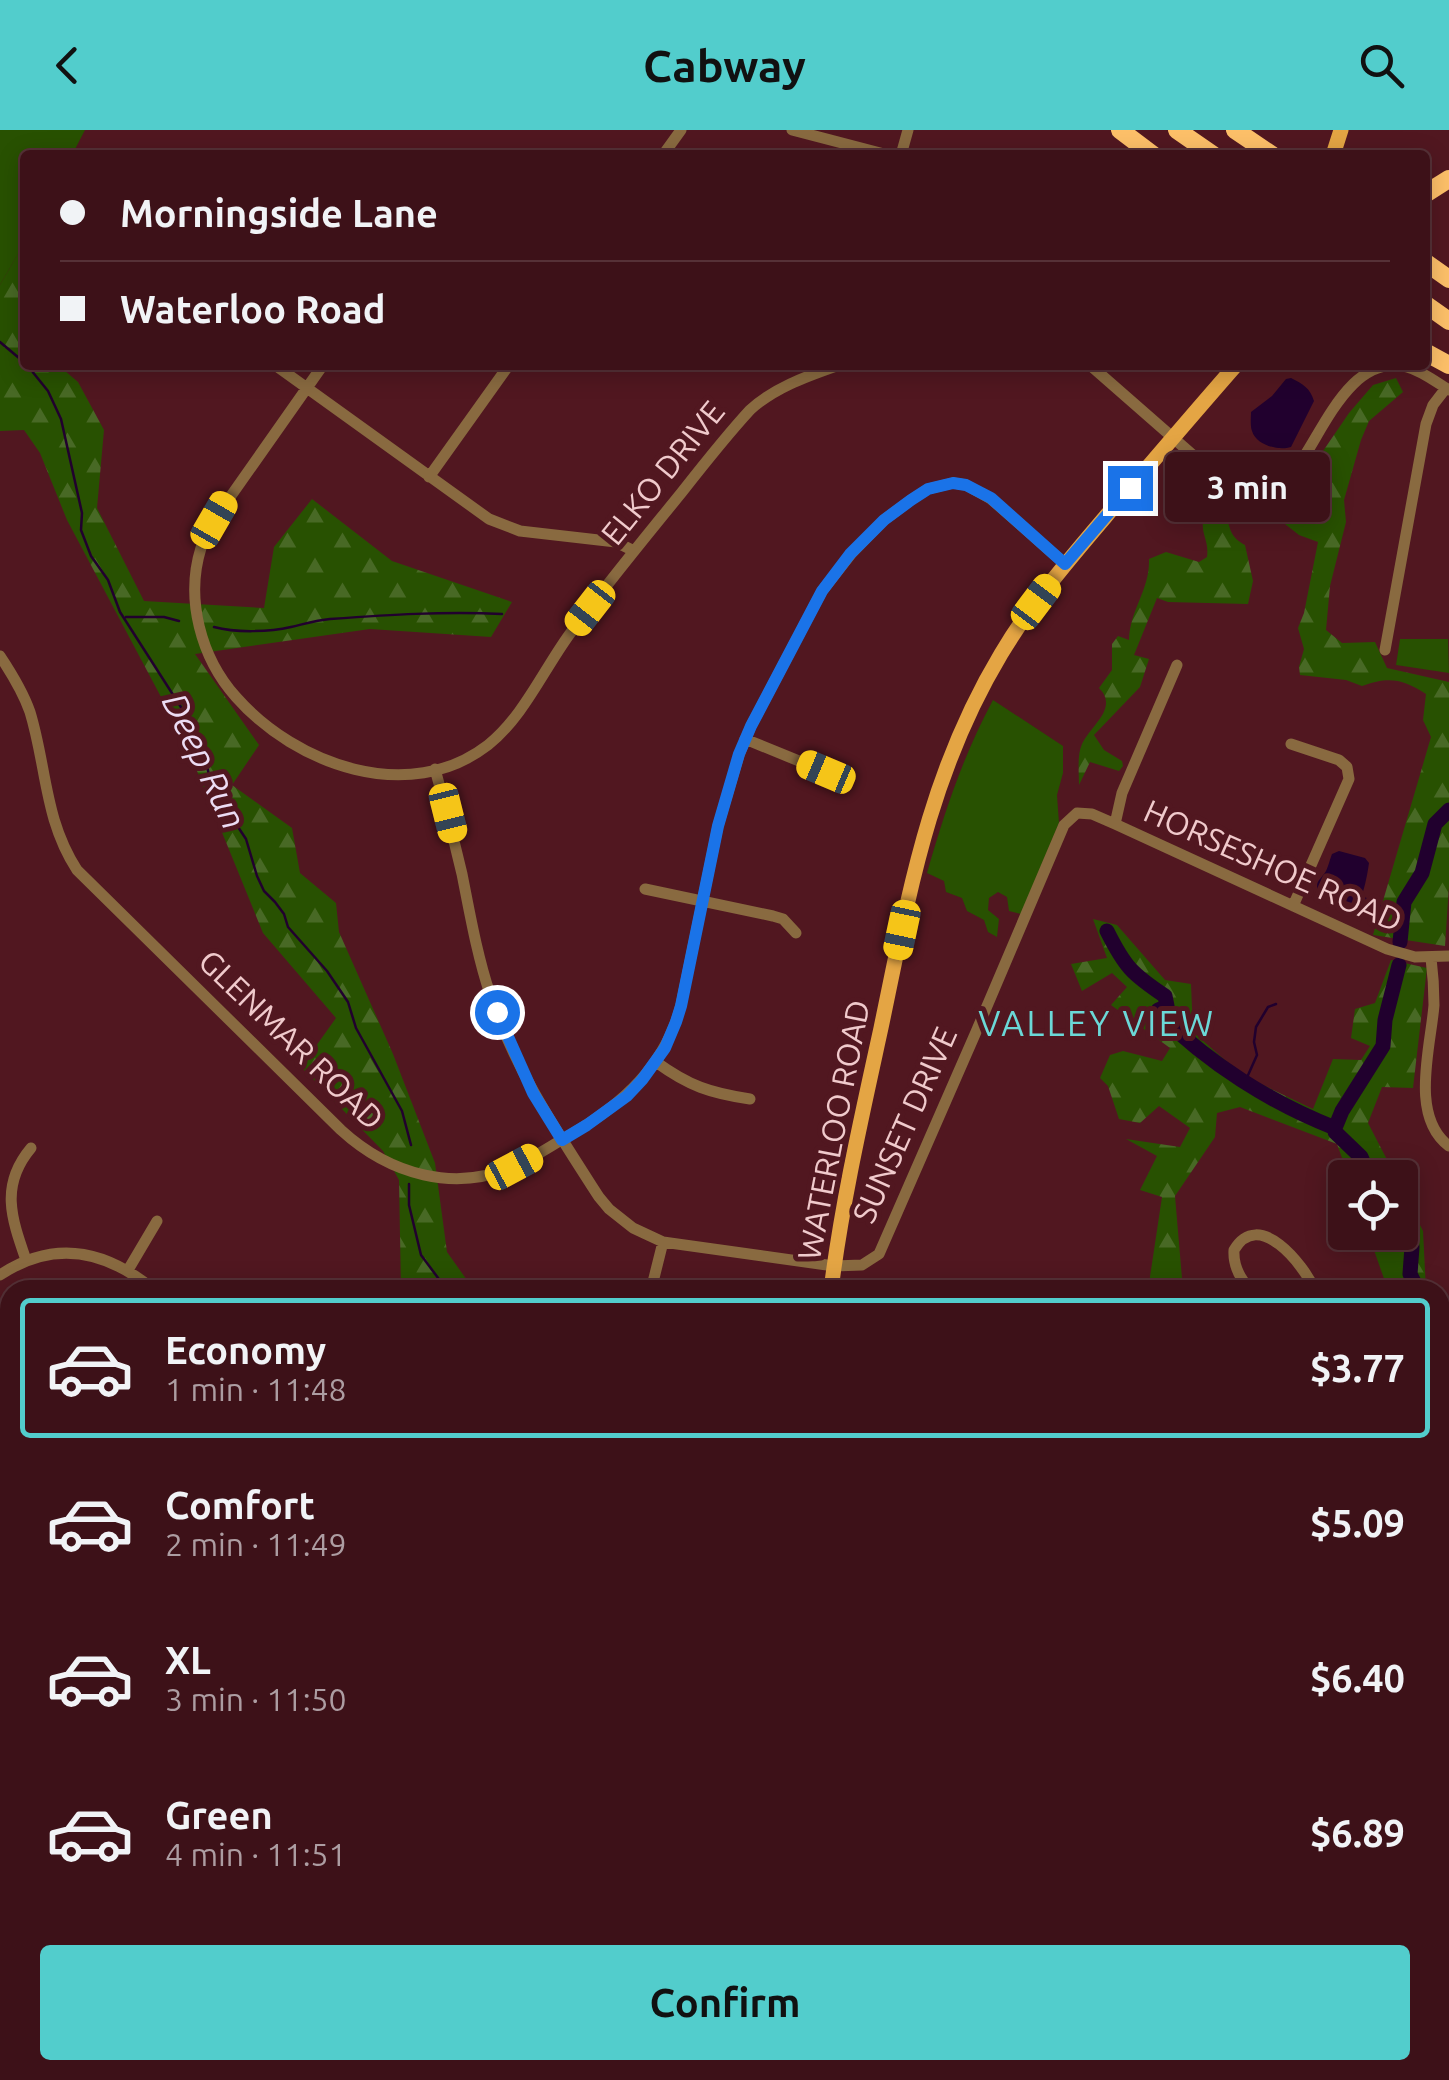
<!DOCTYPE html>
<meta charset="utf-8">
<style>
:root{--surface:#3d1118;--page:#481f25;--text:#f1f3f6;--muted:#ad9da2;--line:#563137;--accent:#52cdcc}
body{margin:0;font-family:Ubuntu,sans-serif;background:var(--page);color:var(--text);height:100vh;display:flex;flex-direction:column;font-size:38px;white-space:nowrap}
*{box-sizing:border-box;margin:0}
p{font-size:32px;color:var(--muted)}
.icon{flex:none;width:55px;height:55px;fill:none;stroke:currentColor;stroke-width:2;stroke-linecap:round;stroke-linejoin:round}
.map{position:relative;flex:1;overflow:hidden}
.details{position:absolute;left:0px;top:1150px;width:1450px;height:800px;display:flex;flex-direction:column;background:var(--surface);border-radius:30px 30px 0 0;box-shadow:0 5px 25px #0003,0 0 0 2px var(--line)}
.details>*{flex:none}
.top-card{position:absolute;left:20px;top:20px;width:1410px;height:220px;border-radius:10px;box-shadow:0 5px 25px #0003,0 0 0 2px var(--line);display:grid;align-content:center;height:220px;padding:0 40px;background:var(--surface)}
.buttons{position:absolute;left:1328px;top:1030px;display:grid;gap:20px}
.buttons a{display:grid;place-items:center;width:90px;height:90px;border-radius:10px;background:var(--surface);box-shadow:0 5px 25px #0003,0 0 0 2px var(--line);font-size:50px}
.end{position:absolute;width:45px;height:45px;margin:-22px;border:12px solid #1a73e8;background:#fff;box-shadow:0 0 0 5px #fff}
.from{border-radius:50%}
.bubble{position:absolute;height:70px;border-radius:10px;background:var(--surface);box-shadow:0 5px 25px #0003,0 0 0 2px var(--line);font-size:32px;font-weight:700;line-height:70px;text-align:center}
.car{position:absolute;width:30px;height:60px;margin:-30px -15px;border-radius:12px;box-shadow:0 0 8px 2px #0007;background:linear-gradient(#f5c518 24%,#345 0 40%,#f5c518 0 76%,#345 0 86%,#f5c518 0)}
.top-card b{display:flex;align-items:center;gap:35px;height:95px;font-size:38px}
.top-card b+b{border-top:2px solid var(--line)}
.top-card i{width:25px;height:25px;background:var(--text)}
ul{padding:18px 0 0;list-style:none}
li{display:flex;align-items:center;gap:30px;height:140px;margin:0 20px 15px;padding:0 20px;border:5px solid transparent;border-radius:10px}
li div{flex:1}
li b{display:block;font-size:38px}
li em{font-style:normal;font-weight:700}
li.selected{border-color:var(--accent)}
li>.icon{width:90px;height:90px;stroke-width:1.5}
.action{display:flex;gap:20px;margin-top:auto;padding:20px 40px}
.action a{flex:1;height:115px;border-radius:10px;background:var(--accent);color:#111;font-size:40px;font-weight:700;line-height:115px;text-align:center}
header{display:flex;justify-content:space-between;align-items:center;height:130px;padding:0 40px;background:var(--accent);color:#111;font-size:45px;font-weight:700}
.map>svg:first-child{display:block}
.grass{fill:#285101}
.forest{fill:url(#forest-firs)}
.water{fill:#21002e}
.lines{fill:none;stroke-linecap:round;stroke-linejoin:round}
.stream{stroke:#21002e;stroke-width:2.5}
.river{stroke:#21002e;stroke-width:15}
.minor{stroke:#896a40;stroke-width:11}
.major{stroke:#e4a544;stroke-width:15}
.highway{stroke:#fdc069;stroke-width:18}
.route{stroke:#1a73e8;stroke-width:12}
.labels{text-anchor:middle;stroke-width:10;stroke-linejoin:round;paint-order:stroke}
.street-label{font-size:32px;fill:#f0cacc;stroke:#511720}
.water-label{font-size:35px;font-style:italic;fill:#ecdcf4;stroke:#511720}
.neighbourhood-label{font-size:35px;letter-spacing:2.5px;fill:#6bd8d7;stroke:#511720}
</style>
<header><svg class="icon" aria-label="back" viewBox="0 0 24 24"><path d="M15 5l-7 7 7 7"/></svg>Cabway<svg class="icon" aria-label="search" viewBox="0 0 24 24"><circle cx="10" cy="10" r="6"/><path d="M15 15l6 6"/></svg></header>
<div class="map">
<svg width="1449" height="1950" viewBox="0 0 1449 1950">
<defs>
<pattern id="forest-firs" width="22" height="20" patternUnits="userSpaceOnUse" patternTransform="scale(2.5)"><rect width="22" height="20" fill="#285101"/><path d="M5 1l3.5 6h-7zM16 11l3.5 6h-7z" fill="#486925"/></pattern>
</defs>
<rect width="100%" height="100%" fill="#511720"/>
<path class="grass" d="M0,0H85L72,25H25V112L0,155Z
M1400,509H1448L1449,543L1396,535Z
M993,570L1063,616V643L1057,665L1059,693L1021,784L1009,781L1007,767L998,762L989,768L988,780L999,789L997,807L988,802L984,790L967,781L962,768L946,762L944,751L927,743C945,681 962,628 993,570Z"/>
<path class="forest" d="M25,112L23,198L25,235H58L78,252L104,300L97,378L144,471L264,478L274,417L312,369L392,431L512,472L491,507L370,499L195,524L259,615L232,655L292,698L300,743L336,773L339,802L393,924L435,1033L447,1122L474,1160H401L399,1050L383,1021L301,937L336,888L263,803L186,614L67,390L40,323L24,300L0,301V155Z
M1396,248L1403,262L1369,291L1361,310L1344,370L1346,392L1330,456L1326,500L1342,513L1375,512L1387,538L1449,552V755L1445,816L1373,805L1431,607L1423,590L1426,564C1403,549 1389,546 1362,556L1346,550L1300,545L1299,537L1304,519L1298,498L1304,483L1318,412L1299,405L1285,394L1256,388L1259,372L1287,368L1308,343L1349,283L1373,255Z
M1210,380L1220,382L1227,387C1230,401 1232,408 1245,415L1253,451L1248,474L1168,472L1157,468L1134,525L1149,529L1140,557L1094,605L1104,620L1122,631L1123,636L1119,641L1090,632L1079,655C1079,642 1077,625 1082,614C1091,595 1119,578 1099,558L1112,540V514L1118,506L1129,510C1130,479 1150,460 1149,429L1166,422L1199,432L1207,427C1210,406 1194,398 1210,380Z
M1093,789L1117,795L1165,850L1191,854L1193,902L1242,945L1313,979L1333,929L1361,930L1370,916L1351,908L1355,879L1375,873L1391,830L1427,838L1413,958L1382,957L1368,993L1396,1047H1349L1337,1014L1240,977L1217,983L1215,1007L1175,1066L1183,1160H1148L1162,1067L1140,1060L1157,1026L1126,1009L1180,1017L1190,998L1159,976L1140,993L1119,989L1108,956L1100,948L1110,925L1123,921L1162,931L1170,918L1111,875L1127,857L1112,843L1082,861L1071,834L1107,828Z
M1400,1056L1423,1101L1426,1160H1388L1368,1103L1400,1102Z"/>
<path class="water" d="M1291,248C1303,254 1310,258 1314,271L1291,317C1278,321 1256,315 1252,301C1250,296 1251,287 1251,282L1272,266L1286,249Z
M1339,721L1365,728L1369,733C1367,747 1364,762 1358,775L1318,762C1315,750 1320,751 1326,741C1328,737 1330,729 1332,724Z"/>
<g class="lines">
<path class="stream" d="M0,212L25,233
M27,235L48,261L61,289L82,383L81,400L91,426L108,450L120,482L186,585L205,628L210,649L216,664L246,709L257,746L264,761L275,772L284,784L288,797L327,841L348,872L356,898L402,981L411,1015
M126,487H164L179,491
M214,497C236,503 269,502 291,497C304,494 317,490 330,489C387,485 444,481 502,484
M1362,767L1401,786
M1245,952L1257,925L1254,912L1256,897L1268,877L1276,874
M409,1054V1075L421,1125L447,1160
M1440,1784L1449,1785"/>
<path class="river" d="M1107,801C1125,837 1132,844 1165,866L1167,876L1158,880L1159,884C1208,933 1271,973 1335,998
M1400,812L1404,772L1422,743L1435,694L1449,680
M1370,1048L1361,1027L1335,1002V998L1342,981L1383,916L1385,890L1399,835
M1400,1090L1410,1108L1412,1117L1410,1144L1418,1160
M1440,1336L1449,1355"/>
<path class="minor" d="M792,0L888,25
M663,25L681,0
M901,25L908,0
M275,235L489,389L520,401L616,412L634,421
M323,235L214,390C210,399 205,409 201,418C185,469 201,528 236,567C296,635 409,676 488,615C523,587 543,541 569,505C605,456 644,409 682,362C704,334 726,306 750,280C775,257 808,246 839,235
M1090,235L1219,348C1244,363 1271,363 1293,343C1322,306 1349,222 1407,237C1422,241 1436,252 1449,260
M429,347L509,235
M1385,520L1426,294L1433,275L1446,258
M0,526C12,544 23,562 30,582C47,638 44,689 77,740L341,1000C389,1044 455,1064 517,1035C535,1027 552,1015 570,1005C623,974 665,936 681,875L718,696L739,625L751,596L822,461L851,424L884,390L911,370L928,359L953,353L966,355L991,369L1065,434
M745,609L826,642
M1291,614L1339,630L1347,637L1349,649L1293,776
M435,639C445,674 454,709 462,744C470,784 477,825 490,864C514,938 557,1002 599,1067L609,1079L633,1098L663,1112L834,1136L862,1135L879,1124L976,902L1064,695L1077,683L1092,684L1115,694L1387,819L1415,827L1449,826
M1115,694L1122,663L1177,535
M645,759L773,786L783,789L796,803
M1431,828C1433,844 1434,859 1434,875C1431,916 1409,986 1449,1016
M656,932C689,956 710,963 750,969
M26,1130C11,1087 0,1055 31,1018
M128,1140L157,1091
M0,1145C54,1109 106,1120 154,1160
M651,1160L663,1112
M1251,1160C1240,1149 1233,1137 1234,1120C1259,1078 1303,1134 1315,1160
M1440,1603L1449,1623
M0,1708L10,1712
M0,1754L10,1736
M0,1927L10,1908
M248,1940L254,1950
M1382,1942L1399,1950
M323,1950L334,1940"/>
<path class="major" d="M1333,25L1341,0
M831,1160C842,1072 862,985 881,898C909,764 929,644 1001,524C1032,472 1072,426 1112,379C1153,331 1194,283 1236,235
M0,1356L10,1366
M770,1940L784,1950
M896,1950L898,1940"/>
<path class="highway" d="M1120,0L1153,25
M1177,0L1213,25
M1235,0L1272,25
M1425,64L1449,49
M1425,132L1449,149
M1425,174L1449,191
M1425,222L1449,235"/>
</g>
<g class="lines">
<path class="route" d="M497,882L533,963L562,1010L587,995L627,966L642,950L665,918L676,892L681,876L718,696L739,624L751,596L822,461L850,424L884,390L911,370L928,359L953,353L966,355L991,368L1065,434L1130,358"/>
</g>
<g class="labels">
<g class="street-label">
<text transform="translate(663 343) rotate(-51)" y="11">ELKO DRIVE</text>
<text transform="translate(1273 736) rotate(24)" y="11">HORSESHOE ROAD</text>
<text transform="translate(291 910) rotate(44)" y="11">GLENMAR ROAD</text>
<text transform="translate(905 995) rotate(-66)" y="11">SUNSET DRIVE</text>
<text transform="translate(834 1000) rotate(-79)" y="11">WATERLOO ROAD</text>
</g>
<g class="water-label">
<text transform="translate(204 631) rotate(64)" y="12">Deep Run</text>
</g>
<g class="neighbourhood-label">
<text x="1097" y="906">VALLEY VIEW</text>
</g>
</g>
</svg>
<div class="buttons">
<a><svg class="icon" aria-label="locate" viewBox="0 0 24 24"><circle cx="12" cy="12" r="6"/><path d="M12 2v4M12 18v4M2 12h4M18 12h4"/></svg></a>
</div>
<i class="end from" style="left:497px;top:882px"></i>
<i class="end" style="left:1130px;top:358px"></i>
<div class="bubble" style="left:1165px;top:322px;width:165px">3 min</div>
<i class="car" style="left:214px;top:390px;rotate:30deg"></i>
<i class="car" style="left:1036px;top:472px;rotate:37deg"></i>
<i class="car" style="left:590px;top:478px;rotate:218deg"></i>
<i class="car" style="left:826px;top:642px;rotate:293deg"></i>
<i class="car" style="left:448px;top:683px;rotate:166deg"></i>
<i class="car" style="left:902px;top:800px;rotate:192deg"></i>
<i class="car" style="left:514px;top:1037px;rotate:62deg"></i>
<div class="top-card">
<b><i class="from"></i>Morningside Lane</b>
<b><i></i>Waterloo Road</b>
</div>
<section class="details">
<ul>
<li class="selected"><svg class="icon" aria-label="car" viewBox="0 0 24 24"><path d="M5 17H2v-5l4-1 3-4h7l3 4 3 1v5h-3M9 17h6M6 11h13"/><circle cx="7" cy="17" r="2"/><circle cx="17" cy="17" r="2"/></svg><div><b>Economy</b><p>1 min · 11:48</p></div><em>$3.77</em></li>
<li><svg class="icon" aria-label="car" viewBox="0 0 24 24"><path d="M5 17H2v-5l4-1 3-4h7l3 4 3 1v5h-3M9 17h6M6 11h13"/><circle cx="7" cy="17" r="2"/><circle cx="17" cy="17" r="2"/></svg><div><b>Comfort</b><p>2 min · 11:49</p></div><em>$5.09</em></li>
<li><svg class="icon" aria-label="car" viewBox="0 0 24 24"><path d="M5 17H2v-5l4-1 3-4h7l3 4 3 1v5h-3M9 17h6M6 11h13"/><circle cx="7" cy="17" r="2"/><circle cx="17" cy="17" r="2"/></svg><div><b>XL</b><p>3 min · 11:50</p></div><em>$6.40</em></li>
<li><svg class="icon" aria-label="car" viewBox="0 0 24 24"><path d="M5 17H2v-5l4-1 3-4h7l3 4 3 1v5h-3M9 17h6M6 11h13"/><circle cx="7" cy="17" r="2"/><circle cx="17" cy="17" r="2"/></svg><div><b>Green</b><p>4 min · 11:51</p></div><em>$6.89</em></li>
</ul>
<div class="action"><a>Confirm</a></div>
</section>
</div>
